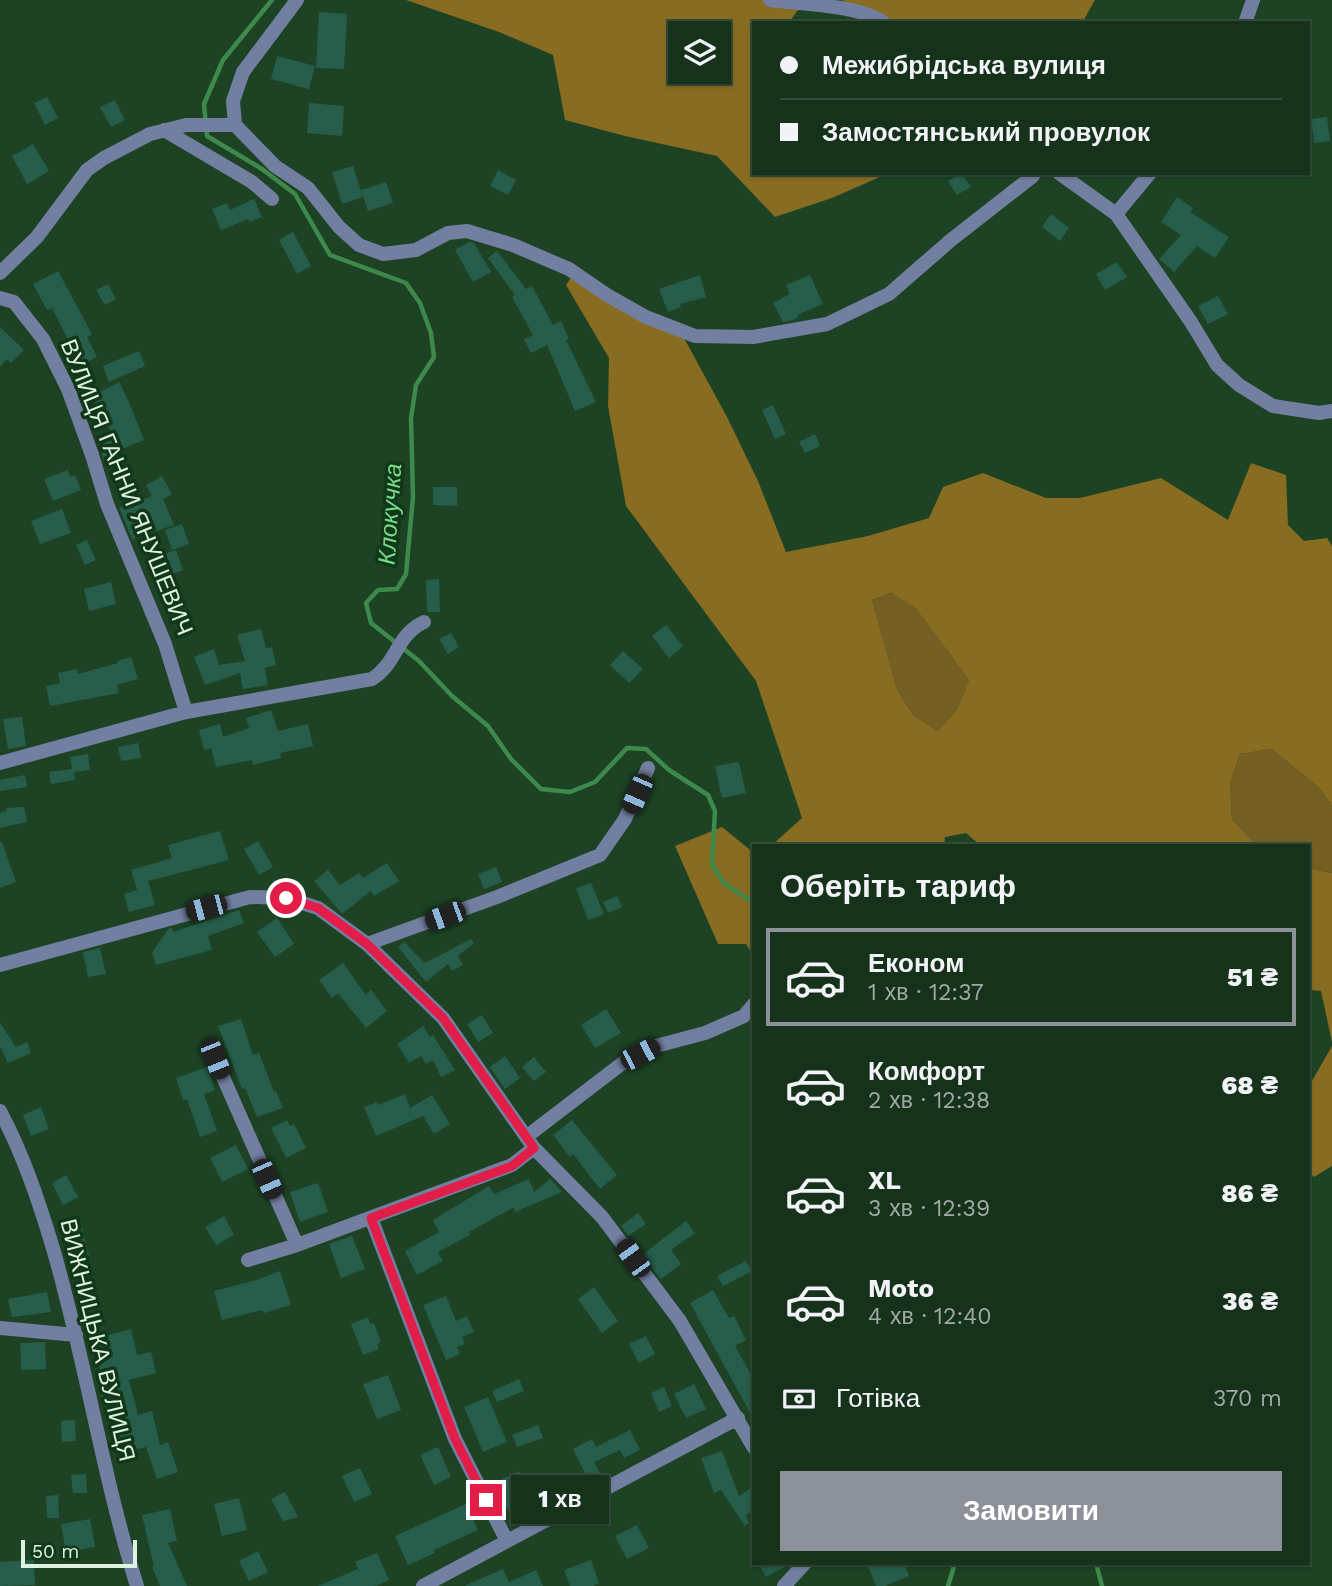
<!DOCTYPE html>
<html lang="uk">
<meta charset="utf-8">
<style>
:root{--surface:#16321b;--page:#233e28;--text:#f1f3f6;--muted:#9eaaa3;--line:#354d3a;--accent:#8c9099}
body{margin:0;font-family:"Work Sans",sans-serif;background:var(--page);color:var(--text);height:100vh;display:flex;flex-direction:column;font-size:26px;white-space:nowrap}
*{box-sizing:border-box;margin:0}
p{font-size:23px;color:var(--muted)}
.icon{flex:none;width:38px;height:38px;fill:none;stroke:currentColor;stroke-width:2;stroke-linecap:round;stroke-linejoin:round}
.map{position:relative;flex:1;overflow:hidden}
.details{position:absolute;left:752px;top:844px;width:558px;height:721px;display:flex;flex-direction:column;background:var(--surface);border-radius:0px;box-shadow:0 2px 5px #0004,0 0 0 2px var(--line)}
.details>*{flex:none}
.banner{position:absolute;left:752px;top:21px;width:558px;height:154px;border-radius:0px;box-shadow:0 2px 5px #0004,0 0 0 2px var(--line);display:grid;align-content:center;height:154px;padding:0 28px;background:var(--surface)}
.fabs{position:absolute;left:668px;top:21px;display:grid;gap:14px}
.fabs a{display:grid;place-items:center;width:63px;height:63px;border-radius:0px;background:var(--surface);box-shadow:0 2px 5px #0004,0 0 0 2px var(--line);font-size:35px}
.scale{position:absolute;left:21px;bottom:18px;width:116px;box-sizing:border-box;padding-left:7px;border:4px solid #ddf2df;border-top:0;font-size:19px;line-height:24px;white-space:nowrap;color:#ddf2df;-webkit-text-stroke:5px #12381a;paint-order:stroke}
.end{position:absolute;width:32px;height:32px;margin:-16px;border:9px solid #e11d48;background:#fff;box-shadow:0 0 0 4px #fff}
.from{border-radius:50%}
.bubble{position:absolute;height:49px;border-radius:0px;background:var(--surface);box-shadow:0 2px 5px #0004,0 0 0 2px var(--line);font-size:23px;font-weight:800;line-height:49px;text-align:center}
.car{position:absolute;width:21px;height:42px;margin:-21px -10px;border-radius:9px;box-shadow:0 0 5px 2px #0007;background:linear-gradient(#222 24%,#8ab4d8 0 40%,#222 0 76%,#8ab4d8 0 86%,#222 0)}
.banner b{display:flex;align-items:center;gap:24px;height:66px;font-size:26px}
.banner b+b{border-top:2px solid var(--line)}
.banner i{width:18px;height:18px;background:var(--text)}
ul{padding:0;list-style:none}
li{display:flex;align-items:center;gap:21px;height:98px;margin:0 14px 10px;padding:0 14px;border:4px solid transparent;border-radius:0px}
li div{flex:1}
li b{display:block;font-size:26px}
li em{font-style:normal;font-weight:800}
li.active{border-color:var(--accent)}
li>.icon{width:63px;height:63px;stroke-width:1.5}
h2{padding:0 28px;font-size:32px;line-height:84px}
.pay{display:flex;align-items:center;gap:18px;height:77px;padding:0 28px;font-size:26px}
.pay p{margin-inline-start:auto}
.primary-button{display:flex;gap:14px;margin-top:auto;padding:14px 28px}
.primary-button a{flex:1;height:80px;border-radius:0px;background:var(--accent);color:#fff;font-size:28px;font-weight:800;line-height:80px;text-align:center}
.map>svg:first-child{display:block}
.green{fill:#755f23}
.forest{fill:#876c21;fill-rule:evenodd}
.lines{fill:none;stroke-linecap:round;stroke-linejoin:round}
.stream{stroke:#3d8a4c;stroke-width:4.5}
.building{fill:#265e4b}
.street{stroke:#727fa1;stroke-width:14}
.route{stroke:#e11d48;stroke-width:9}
.labels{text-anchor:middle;stroke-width:7;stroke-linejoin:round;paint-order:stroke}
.street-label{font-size:23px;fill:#ddf2df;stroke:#12381a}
.water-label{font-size:24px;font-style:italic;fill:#77db88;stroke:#12381a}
</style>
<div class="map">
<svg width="1332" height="1586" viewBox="0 0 1332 1586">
<rect width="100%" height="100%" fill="#1d4324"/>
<path class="green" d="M893,593L916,609L969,680L957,709L938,731L913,715L897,689L872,600Z
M1272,749L1320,789L1332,806V873L1309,868V845H1256L1232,819L1230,783L1240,754Z"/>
<path class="forest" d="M406,0H816L797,11L789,23H754V173H889L832,198L775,217L717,156L625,136L565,120L553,55L499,32ZM681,33H719V72H681Z
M841,0H1095L1082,23H896Z
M573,275L684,338L727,417L758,481L786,552L868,536L929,518L943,487L983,473L1046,498H1080L1161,478L1228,520L1251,463L1286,475L1288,525L1304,541L1327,538L1332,546V806L1320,789L1272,749L1240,754L1230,783L1232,819L1256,845H980L966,833L945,837L944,845H772L802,818L756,681L626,506L608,406L609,358L566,285ZM892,593L916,609L969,680L957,709L938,731L913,715L897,689L872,600Z
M722,827L754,853V957L746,944H718L675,846Z
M1309,868L1332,873V1042L1321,991L1309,990Z
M1332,1046V1166L1314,1177L1309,1173V1086Z"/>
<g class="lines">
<path class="stream" d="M272,0L223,60L204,104L207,136L262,169L295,194L330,255L406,283L420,303L431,333L434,357L416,385L411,418L413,497L406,574L397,589L378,590L366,603L371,623L419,661L452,696L488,726L511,759L541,789L570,792L595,782L627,748L646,749L669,770L708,795L715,811L712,865L724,883L754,903
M1096,1563L1102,1586
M948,1586L955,1563"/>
</g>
<path class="building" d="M319,12L347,14L344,69L316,68Z
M277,56L315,66L309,89L271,79Z
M47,97L58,118L45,125L34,103Z
M115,100L125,120L111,127L100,107Z
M309,103L344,106L342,136L307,133Z
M1327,117L1330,141L1314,143L1311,119Z
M33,144L49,171L27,184L12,156Z
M353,166L363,197L342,204L332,172Z
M498,170L516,180L508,195L490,186Z
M962,173L971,187L957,195L948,181Z
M386,182L393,203L368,211L361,190Z
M1177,197L1193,208L1190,212L1229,237L1215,258L1197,246L1174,272L1159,259L1181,235L1161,222Z
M254,199L262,217L250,222L248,219L221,230L212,209L227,203L230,210Z
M1051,214L1069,228L1060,241L1042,227Z
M293,232L311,266L297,274L279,240Z
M469,242L474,243L491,272L473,282L455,250Z
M497,251L526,289L532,286L553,325L561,321L569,339L566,340L596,402L575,411L547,345L531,353L524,339L533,335L512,297L515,295L488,258Z
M1117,262L1127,277L1105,290L1096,274Z
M58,271L92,334L87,337L97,357L81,365L52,308L47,310L33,284Z
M700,275L706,297L680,304L681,307L668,312L659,289Z
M810,275L823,304L797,315L799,317L793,320L783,322L773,303L790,294L786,285Z
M108,284L116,299L105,305L96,290Z
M1218,296L1228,314L1208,324L1198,306Z
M0,327L24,350L11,363L7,359L0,367Z
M139,351L145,366L109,382L103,366Z
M119,382L129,402L144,440L117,451L118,454L104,460L96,438L111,432L92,396Z
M773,405L786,434L775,439L762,410Z
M815,434L820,446L805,453L799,442Z
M68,470L70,477L75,475L81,490L53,501L44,479Z
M162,476L172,494L163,499L174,525L132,539L119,508L152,496L146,485Z
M433,487H457V506L433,505Z
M62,509L71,533L40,544L31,521Z
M182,524L189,544L172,550L165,530Z
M87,540L96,560L85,565L76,545Z
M176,550L183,570L154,580L147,560Z
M439,579L440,612H427L426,580Z
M111,582L116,604L89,611L84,589Z
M666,625L683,646L669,658L652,636Z
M261,629L266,648L272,647L276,665L265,668L268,685L243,689L240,673L205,685L194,657L214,649L219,665L245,661L237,635Z
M451,633L459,647L448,654L439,639Z
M623,651L643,669L629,683L610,665Z
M131,657L138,679L117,685L119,693L50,706L46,686L60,683L58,673L77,669L78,674L118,663L117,661Z
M271,710L278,731L308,724L313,746L280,753L281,758L253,765L252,760L216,767L211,748L204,750L199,730L220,724L223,737L249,728L246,718Z
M22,717L26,746L8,749L3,719Z
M138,743L141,758L121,761L118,747Z
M88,754L90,770L74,772L75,780L51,784L49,772L72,769L70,757Z
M739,762L746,793L722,798L715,766Z
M25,775L27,787L0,791V780Z
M24,807L27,822L0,828V813L6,811V808Z
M220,831L229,860L148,881L155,905L129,912L124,894L137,890L131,870L172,858L168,845Z
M258,841L273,867L259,875L244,849Z
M0,842H2L16,882L0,888Z
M387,863L399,881L374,896L371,891L342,914L314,881L328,870L340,885L359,873L363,878Z
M496,867L502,882L484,889L478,874Z
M591,883L604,914L588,920L576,888Z
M617,896L622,907L608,913L603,902Z
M239,910L244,923L208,936L212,950L156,965L152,953L168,929L172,928L173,932Z
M277,918L294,944L275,957L257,932Z
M471,939L474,943L458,956L463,965L452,971L448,964L426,982L398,947L404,942L425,963Z
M100,948L106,974L88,977L83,952Z
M343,963L366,995L371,990L387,1011L366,1028L338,993L332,998L319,980Z
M606,1009L621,1033L595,1048L581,1025Z
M482,1015L493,1033L478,1042L467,1024Z
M241,1019L253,1055L259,1053L274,1092L276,1091L283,1108L257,1117L245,1088L242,1089L218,1026Z
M0,1023L16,1047L27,1042L31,1053L8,1063L0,1046Z
M423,1026L430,1037L433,1035L455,1070L441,1077L433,1060L426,1064L421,1056L409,1063L397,1044Z
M505,1056L520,1078L505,1089L490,1067Z
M534,1057L546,1072L534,1081L522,1067Z
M207,1067L215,1090L204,1094L217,1131L200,1137L187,1099L183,1100L176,1078Z
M405,1094L410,1108L432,1095L450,1124L434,1134L423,1116L376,1136L364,1107L377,1102L378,1105Z
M41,1107L49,1129L31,1136L23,1115Z
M287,1120L290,1126L294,1124L306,1148L286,1158L271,1128Z
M572,1120L617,1175L600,1189L573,1154L570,1157L553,1135Z
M236,1145L248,1169L222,1182L210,1158Z
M66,1175L78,1197L63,1205L52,1183Z
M529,1179L534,1192L550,1179L562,1192L515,1212L514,1207L469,1232L470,1235L438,1252L443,1261L417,1275L405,1251L439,1232L433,1220L489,1186L494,1194Z
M318,1183L328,1212L300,1222L290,1192Z
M638,1213L646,1224L628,1236L621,1226Z
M224,1216L234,1235L216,1245L205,1227Z
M686,1221L695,1233L671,1250L681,1264L661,1279L642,1255Z
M82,1228L89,1256L75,1259L68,1231Z
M352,1236L365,1269L341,1278L329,1244Z
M746,1261L752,1271L723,1286L717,1276Z
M280,1271L291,1305L264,1313L262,1310L222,1320L214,1291L253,1281Z
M594,1287L618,1321L602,1333L578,1299Z
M713,1290L729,1318L734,1316L746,1340L735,1346L754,1380V1420L690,1303Z
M47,1292L51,1312L12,1317L8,1299Z
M446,1296L456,1321L467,1316L474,1332L462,1337L465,1344L457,1347L460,1354L446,1360L423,1305Z
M368,1317L370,1324L374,1323L381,1342L377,1344L379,1349L363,1355L351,1324Z
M131,1329L137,1355L151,1352L156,1373L129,1380L138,1415L152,1411L160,1445L168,1442L178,1472L157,1479L146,1447L122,1454L98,1386L104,1385L92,1339Z
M646,1336L655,1354L639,1363L629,1344Z
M45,1342L46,1369L21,1370L20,1343Z
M388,1375L401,1410L377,1419L363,1384Z
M519,1379L524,1391L497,1402L492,1391Z
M694,1384L706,1409L686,1418L674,1394Z
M664,1387L672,1406L659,1412L651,1393Z
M488,1397L507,1442L483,1452L464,1407Z
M75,1420L76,1441L62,1442L61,1421Z
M538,1425L543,1438L517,1447L512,1435Z
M630,1430L640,1450L624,1458L620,1450L594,1462L600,1473L588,1479L573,1449L592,1439L596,1447Z
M438,1447L451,1477L434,1485L420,1455Z
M722,1451L739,1496L754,1486V1510L746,1515L749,1523L745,1526L721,1490L714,1493L701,1458Z
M360,1468L372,1494L354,1502L342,1476Z
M519,1471L534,1502L510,1514L494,1483Z
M86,1474L87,1493H73L71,1475Z
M285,1492L298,1517L283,1521L271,1499Z
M58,1495L59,1518H47L46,1496Z
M239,1498L247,1530L222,1536L214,1504Z
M466,1504L478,1530L434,1550L435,1553L408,1565L395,1536Z
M170,1509L177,1541L168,1543L187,1586H160L152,1567H154L142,1515Z
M90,1519L95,1547L66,1552L61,1524Z
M637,1525L649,1548L627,1559L615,1536Z
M258,1551L268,1572L249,1581L239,1561Z
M377,1553L389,1580L375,1586H318L358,1569L355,1562Z
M34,1560L35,1585L0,1586V1562Z
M591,1560L599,1583L592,1586H570L564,1570Z
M759,1563H792L766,1577Z
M867,1563H904L909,1576L885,1586H876Z
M503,1569L509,1582L536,1570L543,1586H464Z"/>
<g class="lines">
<path class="street" d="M770,0C799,4 862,5 884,23
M1245,23L1253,0
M235,125L233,101L243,72L297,0
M164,130L252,182L272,199
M1059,173L1116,214L1191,322L1217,365L1239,385L1273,406L1319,413L1332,411
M1116,214L1150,173
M0,273L37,237L87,170L104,158L150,134L186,125H235L275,166L308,188L339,227L359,245L383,254L416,250L448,233L467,231L513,245L569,269L607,295L646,317L695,336L753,337L827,324L889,294L951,240L1033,176
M0,298L14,302L43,339L68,389L92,455L107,504L165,644L186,712
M0,763L186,712L372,679C399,661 395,636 424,622
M367,944L497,897L600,855L625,819L648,768
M0,965L250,897L286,898L318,908L367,944L443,1018L534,1148L602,1217L680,1321L754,1448
M215,1059L297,1245
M0,1111C23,1154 38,1199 52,1245C85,1357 102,1474 137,1586
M526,1137L624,1062L656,1046L705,1033L744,1016L754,1004
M371,1218L455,1439L507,1541
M248,1260L297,1245L512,1165L534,1148
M0,1328L76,1335
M423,1586L738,1418
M784,1586L805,1563"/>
</g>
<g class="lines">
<path class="route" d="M286,898L318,908L367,944L443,1018L534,1148L512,1166L371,1218L455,1439L486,1500"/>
</g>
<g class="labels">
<g class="street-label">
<text transform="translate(127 487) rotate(68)" y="8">ВУЛИЦЯ ГАННИ ЯНУШЕВИЧ</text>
<text transform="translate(98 1340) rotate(76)" y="8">ВИЖНИЦЬКА ВУЛИЦЯ</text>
</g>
<g class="water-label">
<text transform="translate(390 514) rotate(-86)" y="8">Клокучка</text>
</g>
</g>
</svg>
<div class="fabs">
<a><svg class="icon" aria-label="layers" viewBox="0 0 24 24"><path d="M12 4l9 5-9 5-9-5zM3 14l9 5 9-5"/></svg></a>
</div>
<div class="scale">50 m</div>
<i class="end from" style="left:286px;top:898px"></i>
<i class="end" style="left:486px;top:1500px"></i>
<div class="bubble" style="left:511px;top:1475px;width:98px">1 хв</div>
<i class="car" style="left:637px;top:794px;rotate:204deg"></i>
<i class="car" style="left:206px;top:908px;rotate:255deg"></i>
<i class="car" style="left:445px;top:916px;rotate:250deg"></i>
<i class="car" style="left:640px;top:1054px;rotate:63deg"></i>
<i class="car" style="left:215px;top:1059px;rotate:158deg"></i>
<i class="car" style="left:267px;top:1179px;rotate:156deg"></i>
<i class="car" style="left:633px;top:1258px;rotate:324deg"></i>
<div class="banner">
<b><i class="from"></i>Межибрідська вулиця</b>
<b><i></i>Замостянський провулок</b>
</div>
<section class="details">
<h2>Оберіть тариф</h2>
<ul>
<li class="active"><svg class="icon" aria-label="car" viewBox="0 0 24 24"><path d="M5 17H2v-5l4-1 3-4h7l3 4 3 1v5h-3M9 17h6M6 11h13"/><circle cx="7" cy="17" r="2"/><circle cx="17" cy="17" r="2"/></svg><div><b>Економ</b><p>1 хв · 12:37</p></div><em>51 ₴</em></li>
<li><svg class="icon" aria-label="car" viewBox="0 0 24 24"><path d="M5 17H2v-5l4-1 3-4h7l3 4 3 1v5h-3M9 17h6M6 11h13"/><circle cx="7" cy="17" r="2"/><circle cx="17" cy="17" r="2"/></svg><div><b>Комфорт</b><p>2 хв · 12:38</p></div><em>68 ₴</em></li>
<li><svg class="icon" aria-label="car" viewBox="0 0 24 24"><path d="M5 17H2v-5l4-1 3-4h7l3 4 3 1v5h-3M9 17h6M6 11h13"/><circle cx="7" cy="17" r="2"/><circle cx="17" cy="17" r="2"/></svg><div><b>XL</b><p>3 хв · 12:39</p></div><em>86 ₴</em></li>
<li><svg class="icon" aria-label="car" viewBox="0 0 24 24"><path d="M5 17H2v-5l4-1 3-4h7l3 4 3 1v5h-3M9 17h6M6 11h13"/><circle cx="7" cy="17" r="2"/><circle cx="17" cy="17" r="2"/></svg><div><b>Moto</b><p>4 хв · 12:40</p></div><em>36 ₴</em></li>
</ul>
<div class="pay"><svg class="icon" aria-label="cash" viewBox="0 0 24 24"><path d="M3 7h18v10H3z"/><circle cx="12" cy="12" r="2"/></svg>Готівка<p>370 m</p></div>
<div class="primary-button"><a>Замовити</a></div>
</section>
</div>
